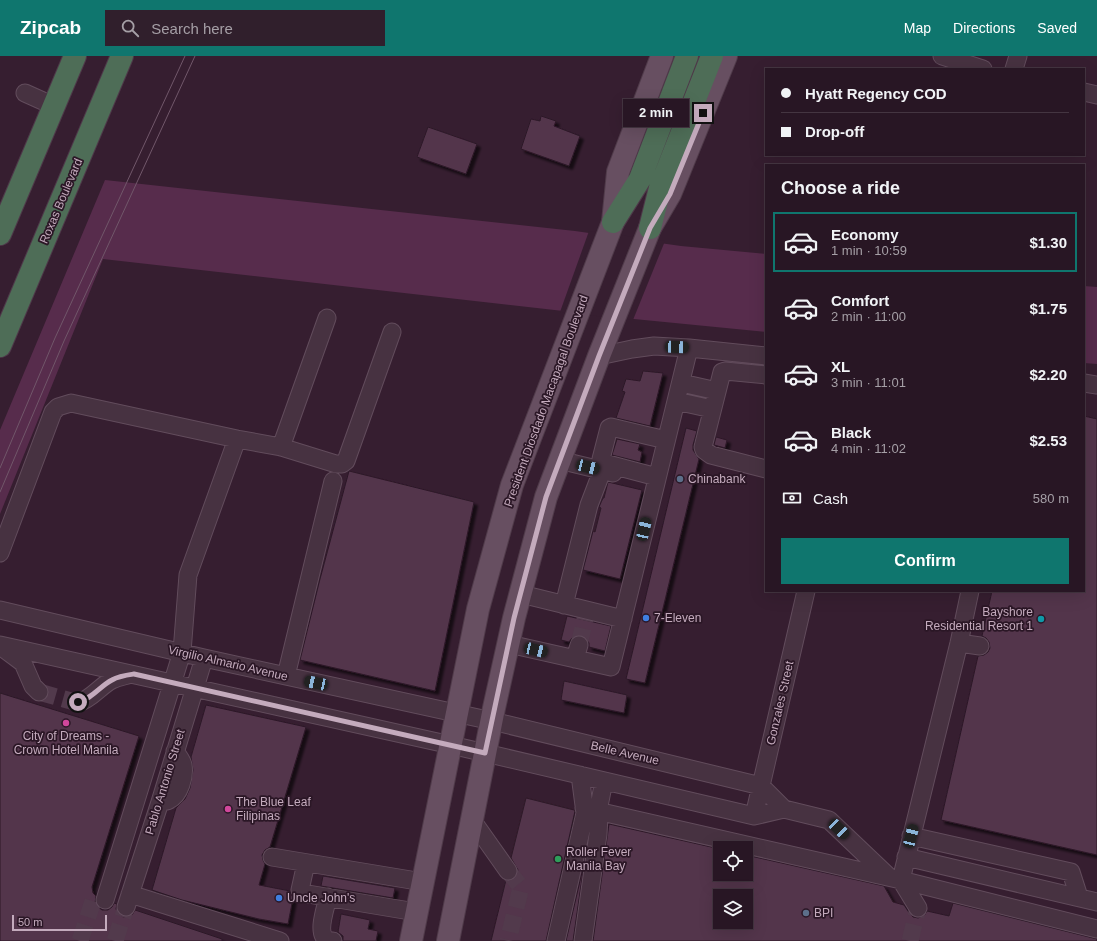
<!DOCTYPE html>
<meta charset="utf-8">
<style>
:root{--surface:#281624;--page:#301f2c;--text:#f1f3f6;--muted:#a59fa6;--line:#443541;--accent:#0f766e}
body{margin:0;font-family:Arial,sans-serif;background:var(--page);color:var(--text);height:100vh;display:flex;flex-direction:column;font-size:15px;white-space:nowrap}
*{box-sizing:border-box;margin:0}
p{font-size:13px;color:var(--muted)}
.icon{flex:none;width:22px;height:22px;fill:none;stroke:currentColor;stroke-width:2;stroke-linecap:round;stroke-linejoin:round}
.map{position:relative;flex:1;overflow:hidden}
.side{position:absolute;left:765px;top:108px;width:320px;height:428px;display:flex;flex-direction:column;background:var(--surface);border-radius:0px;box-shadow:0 4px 16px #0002,0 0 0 1px var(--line)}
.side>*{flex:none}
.top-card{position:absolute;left:765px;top:12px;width:320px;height:88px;border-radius:0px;box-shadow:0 4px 16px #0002,0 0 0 1px var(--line);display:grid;align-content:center;height:88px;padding:0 16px;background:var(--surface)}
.tools{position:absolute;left:713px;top:785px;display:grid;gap:8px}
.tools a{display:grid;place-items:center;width:40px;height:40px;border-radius:0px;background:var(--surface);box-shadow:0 4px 16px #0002,0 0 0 1px var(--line);font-size:20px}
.scale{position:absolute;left:12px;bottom:10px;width:95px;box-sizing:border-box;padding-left:4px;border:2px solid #c4abbd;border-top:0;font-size:11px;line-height:14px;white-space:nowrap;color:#c4abbd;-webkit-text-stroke:3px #2b1726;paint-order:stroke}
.end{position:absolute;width:18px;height:18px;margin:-9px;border:5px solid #c4abbd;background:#111;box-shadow:0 0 0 2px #111}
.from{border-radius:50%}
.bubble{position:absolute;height:28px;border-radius:0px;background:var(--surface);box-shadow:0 4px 16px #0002,0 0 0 1px var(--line);font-size:13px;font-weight:600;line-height:28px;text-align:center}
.car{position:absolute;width:12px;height:24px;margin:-12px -6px;border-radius:5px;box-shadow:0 0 3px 1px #0007;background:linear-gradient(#222 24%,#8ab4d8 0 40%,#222 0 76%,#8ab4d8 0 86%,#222 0)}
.top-card b{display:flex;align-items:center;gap:14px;height:38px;font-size:15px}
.top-card b+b{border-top:1px solid var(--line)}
.top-card i{width:10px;height:10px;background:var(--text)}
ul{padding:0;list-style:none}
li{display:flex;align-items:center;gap:12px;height:60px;margin:0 8px 6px;padding:0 8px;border:2px solid transparent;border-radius:0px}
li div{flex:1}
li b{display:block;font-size:15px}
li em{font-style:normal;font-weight:600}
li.selected{border-color:var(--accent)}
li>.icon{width:36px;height:36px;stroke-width:1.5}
h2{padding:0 16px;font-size:18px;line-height:48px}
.pay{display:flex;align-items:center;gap:10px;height:44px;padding:0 16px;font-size:15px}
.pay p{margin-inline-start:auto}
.cta{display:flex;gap:8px;margin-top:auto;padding:8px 16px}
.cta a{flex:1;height:46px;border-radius:0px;background:var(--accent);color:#fff;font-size:16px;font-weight:600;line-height:46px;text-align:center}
header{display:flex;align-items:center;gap:24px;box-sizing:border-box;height:56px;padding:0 20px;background:var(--accent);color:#fff}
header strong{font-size:19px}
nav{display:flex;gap:22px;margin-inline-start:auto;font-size:14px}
.search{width:280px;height:36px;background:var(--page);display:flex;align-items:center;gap:10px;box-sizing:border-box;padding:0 14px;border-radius:0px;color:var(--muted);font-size:15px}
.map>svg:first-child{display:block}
.water{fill:#572c4c}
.pier{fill:#361e30}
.building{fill:#53354b;stroke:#2d1928;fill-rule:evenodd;filter:url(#shadow)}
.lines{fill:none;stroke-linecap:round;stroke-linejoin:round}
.minor-tunnel{stroke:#523a4c;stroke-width:17;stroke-dasharray:17 8;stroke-linecap:butt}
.minor-casing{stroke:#624c5c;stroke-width:19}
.major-casing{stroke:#503b4a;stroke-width:24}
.highway-casing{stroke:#4e3949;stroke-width:24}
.minor{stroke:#473241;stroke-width:17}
.major{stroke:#674f61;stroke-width:22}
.highway{stroke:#4e6d57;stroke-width:22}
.tram{stroke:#71576a;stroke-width:1}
.route{stroke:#c4abbd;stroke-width:5}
.service-dot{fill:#5c6f8a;stroke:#2b1726;stroke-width:1.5}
.shop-dot{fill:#3f7fe0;stroke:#2b1726;stroke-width:1.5}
.culture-dot{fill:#0f9aa8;stroke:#2b1726;stroke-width:1.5}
.hotel-dot{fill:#d1479c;stroke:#2b1726;stroke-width:1.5}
.leisure-dot{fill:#2e9e5b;stroke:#2b1726;stroke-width:1.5}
.labels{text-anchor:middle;stroke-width:3.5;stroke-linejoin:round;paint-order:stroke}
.street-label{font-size:12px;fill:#c4abbd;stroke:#2b1726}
.poi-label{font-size:12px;fill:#c4abbd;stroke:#2b1726;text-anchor:start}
</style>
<header>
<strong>Zipcab</strong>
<div class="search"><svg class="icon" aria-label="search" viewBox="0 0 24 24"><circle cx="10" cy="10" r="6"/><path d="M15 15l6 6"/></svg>Search here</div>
<nav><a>Map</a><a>Directions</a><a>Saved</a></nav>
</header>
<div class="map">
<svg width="1097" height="885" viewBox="0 0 1097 885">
<defs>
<filter id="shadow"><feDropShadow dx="3.5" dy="3.5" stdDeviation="1" flood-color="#0009"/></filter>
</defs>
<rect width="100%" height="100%" fill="#361e30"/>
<path class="water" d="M105,124L575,175L681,190L766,198V276L634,263L103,203L0,458V374Z
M1084,230L1097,231V308L1084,307Z"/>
<path class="pier" d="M589,175L665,185L633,264L560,256Z"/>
<path class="building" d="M541,60L556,65L554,70L580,80L569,110L521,93L531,63L540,65Z
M428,71L477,88L466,118L417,101Z
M643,315L663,317L650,370L616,362L625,336L622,335L626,323L640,325Z
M1084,360L1097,363V799L941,764L978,600L984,599L988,596L990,592L989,586L986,582L982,580L992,535H1084Z
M686,372L697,375L693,389V394L699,403L645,627L626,623Z
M716,381L727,384L725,392L714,389Z
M617,383L640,388L638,394L642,396L640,406L612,399Z
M349,415L474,446L435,635L300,604L320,523Z
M608,426L642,434L620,523L583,514L593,475L595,476L601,452L599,451L603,442H604Z
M567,560L611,570L605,595L589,591V587L586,582L581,579H577L572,582L569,586L561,584Z
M564,625L627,639L624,657L561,644Z
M0,637L139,680L92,831L93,837L96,840L95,847L98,851L102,854H108L112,851L114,847L117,848L116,853L118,857L123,861H128L132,859L135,854L222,883V885H0Z
M206,649L306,671L270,791L265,794L262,799L263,804L265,808L259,829L290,835L293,842L288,868L259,863L182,844L152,834L176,752L185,743L190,732L193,714L191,701Z
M526,742L574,754L575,755L546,885H491L506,824L513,823L517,819L518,814L511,802Z
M609,768L720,793V818H746V799L884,830L893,846L904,849L910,858L913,861L918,862L924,860L927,855L949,860L953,847L1097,883V885H593ZM720,840H746V866H720Z
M584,808L573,885H566Z
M323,820L395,832L393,842L321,830Z
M341,858L370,864L368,873L378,875L376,885H343V880L338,876Z"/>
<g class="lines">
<path class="minor-tunnel" d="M579,589L585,563
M39,636L78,647
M508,815L521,831L508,885
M80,885L95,839
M115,885L126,851
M910,885L918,852"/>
<defs>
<path id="minor" d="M942,0L983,13
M1014,13L1018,0
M1084,36L1097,39
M25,37L54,50
M599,300L632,293L654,290L689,292L766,300
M766,319L725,315L722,316L703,391L704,394L711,399L766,413
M1084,327L1097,329
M686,328L717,335
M676,345L712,353
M281,391L327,262
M559,404L613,417
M657,421L604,407L601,403L609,372L611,371L666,384
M0,497L53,356L58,351L71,347L237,383L281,391L336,408H342L346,405L392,276
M521,538L623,563
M564,549L589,449L602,415
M0,554L204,602L492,665L761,730L784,753
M959,587L980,590
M509,588L611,611L689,292
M0,589L451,689L754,760L784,753L829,764L889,821
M4,593L23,607L33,630L39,636
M575,603L579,589
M286,620L333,425
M78,647C92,643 100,630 112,624C118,621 125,620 131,618
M160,746C162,745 167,746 169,744C180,739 185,720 183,709C182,704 178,700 175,695
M584,752L901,824L1097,873
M754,760L806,535
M472,764L508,815
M911,780L1071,816L1079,841
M272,801L423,826
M906,801L1097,846
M306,807L300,834L302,837L416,856
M901,824L959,587L970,535
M901,824L918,852
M130,838L280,885
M328,841C326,851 316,877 327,884C329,885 331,885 333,885
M105,844L182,596L188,519L237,383
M126,851L160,746L204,602
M556,885L585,757L580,719
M583,885L598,778L599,760L598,755L604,725"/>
<path id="major" d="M411,885L478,553L512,429L613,166L618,116L662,0
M448,885L494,652L514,562L546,441L599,300L650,172L670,138L726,0"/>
<path id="highway" d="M613,166L640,123L687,0
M650,172L660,132L712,0
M0,178L75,0
M0,290L122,0"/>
</defs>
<use href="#minor" class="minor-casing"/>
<use href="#major" class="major-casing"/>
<use href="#highway" class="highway-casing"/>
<use href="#minor" class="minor"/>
<use href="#major" class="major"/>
<use href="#highway" class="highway"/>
<path class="tram" d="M0,412L55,282L185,0
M0,436L64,285L195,0"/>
</g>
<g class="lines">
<path class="route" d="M78,646C92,643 100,630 112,624C119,620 127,619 134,618L485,697L514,562L546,441L599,300L650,172L670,138L703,57"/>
</g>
<g class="service-dot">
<circle cx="680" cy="423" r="4"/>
<circle cx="806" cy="857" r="4"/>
</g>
<g class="shop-dot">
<circle cx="646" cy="562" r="4"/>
<circle cx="279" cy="842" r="4"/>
</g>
<circle class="culture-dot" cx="1041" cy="563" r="4"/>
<g class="hotel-dot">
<circle cx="66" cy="667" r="4"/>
<circle cx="228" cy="753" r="4"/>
</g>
<circle class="leisure-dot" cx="558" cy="803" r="4"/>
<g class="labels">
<g class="street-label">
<text transform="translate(61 145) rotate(-67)" y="4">Roxas Boulevard</text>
<text transform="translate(546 345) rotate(-70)" y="4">President Diosdado Macapagal Boulevard</text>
<text transform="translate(228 607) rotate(13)" y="4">Virgilio Almario Avenue</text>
<text transform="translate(780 647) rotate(-77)" y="4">Gonzales Street</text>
<text transform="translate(625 697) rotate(13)" y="4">Belle Avenue</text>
<text transform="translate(165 726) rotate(-73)" y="4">Pablo Antonio Street</text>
</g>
<g class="poi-label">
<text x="688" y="427">Chinabank</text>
<text x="1033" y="560" text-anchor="end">Bayshore<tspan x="1033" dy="14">Residential Resort 1</tspan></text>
<text x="654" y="566">7-Eleven</text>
<text x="66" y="684" text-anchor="middle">City of Dreams -<tspan x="66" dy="14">Crown Hotel Manila</tspan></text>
<text x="236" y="750">The Blue Leaf<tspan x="236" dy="14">Filipinas</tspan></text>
<text x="566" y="800">Roller Fever<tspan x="566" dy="14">Manila Bay</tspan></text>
<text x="287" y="846">Uncle John's</text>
<text x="814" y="861">BPI</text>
</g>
</g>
</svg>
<div class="tools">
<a><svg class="icon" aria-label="locate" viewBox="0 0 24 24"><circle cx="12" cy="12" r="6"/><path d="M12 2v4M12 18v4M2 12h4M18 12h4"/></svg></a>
<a><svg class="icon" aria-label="layers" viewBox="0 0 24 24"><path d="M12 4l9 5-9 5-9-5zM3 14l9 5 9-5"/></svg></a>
</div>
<div class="scale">50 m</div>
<i class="end from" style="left:78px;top:646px"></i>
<i class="end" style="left:703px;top:57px"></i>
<div class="bubble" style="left:623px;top:43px;width:66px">2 min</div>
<i class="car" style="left:677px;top:291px;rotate:92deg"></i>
<i class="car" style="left:588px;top:411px;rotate:104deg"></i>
<i class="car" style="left:644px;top:473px;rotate:13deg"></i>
<i class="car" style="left:536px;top:594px;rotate:103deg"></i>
<i class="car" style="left:316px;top:627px;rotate:282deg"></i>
<i class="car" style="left:839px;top:773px;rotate:134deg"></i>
<i class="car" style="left:911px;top:780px;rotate:14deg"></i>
<div class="top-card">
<b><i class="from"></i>Hyatt Regency COD</b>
<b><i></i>Drop-off</b>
</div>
<section class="side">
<h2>Choose a ride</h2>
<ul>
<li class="selected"><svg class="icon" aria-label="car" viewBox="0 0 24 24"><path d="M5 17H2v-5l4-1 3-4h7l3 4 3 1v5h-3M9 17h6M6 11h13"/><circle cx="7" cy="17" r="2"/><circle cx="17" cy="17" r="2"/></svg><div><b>Economy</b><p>1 min · 10:59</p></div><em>$1.30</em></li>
<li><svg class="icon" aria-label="car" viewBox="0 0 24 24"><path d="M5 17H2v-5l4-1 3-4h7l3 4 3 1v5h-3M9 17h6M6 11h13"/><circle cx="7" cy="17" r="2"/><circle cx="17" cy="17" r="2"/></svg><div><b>Comfort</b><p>2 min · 11:00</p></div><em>$1.75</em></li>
<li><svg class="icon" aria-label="car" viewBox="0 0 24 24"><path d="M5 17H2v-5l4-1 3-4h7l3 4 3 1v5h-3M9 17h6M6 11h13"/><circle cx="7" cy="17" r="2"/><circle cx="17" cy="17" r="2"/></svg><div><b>XL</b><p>3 min · 11:01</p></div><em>$2.20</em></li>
<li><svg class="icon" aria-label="car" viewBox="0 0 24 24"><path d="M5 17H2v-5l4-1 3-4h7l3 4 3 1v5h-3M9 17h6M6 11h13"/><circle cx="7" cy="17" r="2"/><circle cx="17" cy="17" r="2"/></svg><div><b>Black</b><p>4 min · 11:02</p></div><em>$2.53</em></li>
</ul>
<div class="pay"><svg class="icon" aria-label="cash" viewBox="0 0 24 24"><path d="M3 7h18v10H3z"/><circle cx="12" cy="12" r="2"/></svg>Cash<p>580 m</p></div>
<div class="cta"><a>Confirm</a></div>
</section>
</div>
